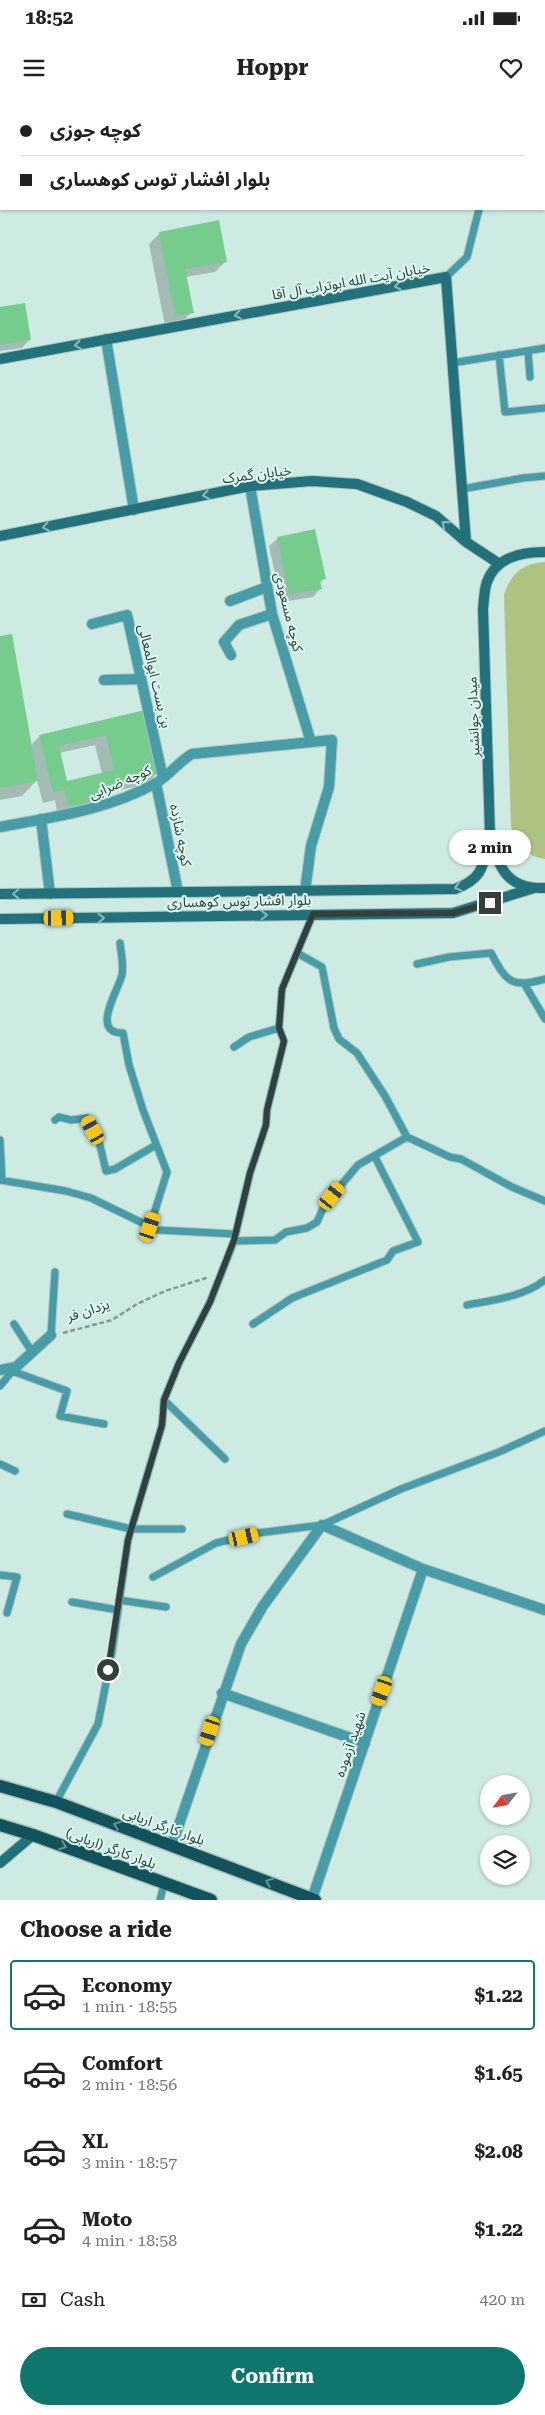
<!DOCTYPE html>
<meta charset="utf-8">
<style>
:root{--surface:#fff;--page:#f6f6f6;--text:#202124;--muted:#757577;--line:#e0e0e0;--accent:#0f766e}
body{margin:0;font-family:"Roboto Serif","Noto Sans Arabic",serif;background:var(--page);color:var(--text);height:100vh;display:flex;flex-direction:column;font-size:19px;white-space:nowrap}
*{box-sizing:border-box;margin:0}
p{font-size:16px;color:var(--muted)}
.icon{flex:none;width:28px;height:28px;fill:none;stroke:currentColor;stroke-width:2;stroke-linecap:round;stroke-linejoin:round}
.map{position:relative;height:1800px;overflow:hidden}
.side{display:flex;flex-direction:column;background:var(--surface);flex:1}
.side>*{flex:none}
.guide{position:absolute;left:0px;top:0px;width:545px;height:110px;box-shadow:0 1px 4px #0004;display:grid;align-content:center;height:110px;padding:0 20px;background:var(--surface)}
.needle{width:32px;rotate:239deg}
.buttons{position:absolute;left:480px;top:1675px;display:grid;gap:10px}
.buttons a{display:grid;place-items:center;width:50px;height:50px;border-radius:50%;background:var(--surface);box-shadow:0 1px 4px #0004;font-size:25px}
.end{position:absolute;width:22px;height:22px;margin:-11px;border:6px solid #333f3c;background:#fff;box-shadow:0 0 0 2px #fff}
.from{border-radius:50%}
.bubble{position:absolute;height:35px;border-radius:18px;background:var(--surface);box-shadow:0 1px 4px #0004;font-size:16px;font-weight:700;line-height:35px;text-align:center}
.car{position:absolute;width:15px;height:30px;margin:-15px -8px;border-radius:6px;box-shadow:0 0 4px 1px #0007;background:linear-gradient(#f5c518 24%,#345 0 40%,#f5c518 0 76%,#345 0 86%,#f5c518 0)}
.guide b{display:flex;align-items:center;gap:18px;height:48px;font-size:19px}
.guide b+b{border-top:1px solid var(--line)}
.guide i{width:12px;height:12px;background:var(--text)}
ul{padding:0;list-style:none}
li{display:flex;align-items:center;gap:15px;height:70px;margin:0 10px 8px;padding:0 10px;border:2px solid transparent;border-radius:5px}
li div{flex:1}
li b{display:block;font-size:19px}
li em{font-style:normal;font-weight:700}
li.active{border-color:var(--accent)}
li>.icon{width:45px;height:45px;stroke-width:1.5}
h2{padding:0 20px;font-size:22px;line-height:60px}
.pay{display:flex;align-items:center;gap:12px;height:55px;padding:0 20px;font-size:19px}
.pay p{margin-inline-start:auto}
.primary-button{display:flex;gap:10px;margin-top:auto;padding:10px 20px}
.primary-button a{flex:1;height:58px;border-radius:30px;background:var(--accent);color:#fff;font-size:20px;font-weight:700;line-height:58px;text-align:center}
.status{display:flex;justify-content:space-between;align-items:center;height:35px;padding:0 25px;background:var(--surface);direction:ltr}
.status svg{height:14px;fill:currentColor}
header{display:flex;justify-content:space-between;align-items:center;height:65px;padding:0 20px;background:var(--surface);font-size:22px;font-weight:700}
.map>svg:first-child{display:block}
.green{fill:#aec381}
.shadow{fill:#0003;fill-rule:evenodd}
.building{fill:#75cc8c;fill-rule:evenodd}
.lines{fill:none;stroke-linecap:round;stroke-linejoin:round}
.lane-casing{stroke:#abc4be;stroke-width:9}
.street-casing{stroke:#abc4be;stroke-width:12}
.secondary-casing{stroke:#abc4be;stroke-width:12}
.primary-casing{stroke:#abc4be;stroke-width:15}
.path{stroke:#849994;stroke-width:2.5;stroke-dasharray:5 2.5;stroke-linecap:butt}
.lane{stroke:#479ca8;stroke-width:7}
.street{stroke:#479ca8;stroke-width:10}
.secondary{stroke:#23717b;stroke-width:10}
.primary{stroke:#12525a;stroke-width:12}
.oneway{stroke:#8bb}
.oneway2{stroke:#629496}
.route{stroke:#333f3c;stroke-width:6}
.labels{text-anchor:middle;stroke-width:4;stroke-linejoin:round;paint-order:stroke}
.street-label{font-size:14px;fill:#333f3c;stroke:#daf7f0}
</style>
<div class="status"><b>18:52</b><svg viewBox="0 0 49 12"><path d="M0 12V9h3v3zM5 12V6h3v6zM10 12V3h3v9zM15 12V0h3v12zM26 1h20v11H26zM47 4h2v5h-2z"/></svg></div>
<header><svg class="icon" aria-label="menu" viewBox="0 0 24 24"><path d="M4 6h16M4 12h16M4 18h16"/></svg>Hoppr<svg class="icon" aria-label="heart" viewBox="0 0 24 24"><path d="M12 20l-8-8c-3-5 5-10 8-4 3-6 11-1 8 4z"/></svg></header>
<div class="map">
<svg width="545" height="1800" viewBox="0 0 545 1800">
<rect width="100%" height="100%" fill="#cdeae3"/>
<path class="green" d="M545,462V759C525,756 516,745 511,726L504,495C511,473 522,464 545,462Z"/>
<path class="shadow" d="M355,0H451V1H354Z
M160,133L226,161L215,172L185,177L192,212L181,223L165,226L149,144Z
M0,208L30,239L22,248L0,251Z
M278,438L325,478L320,483L321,488L313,497L281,502L269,446Z
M0,538L31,645L40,636L144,612L157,673L147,684L102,694L103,698L92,709L58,717L55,700L43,703L37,680L22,696L0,700ZM95,645L102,674L66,682L59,653Z"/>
<path class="building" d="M219,120L227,162L185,169L194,213L175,216L159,132Z
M25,203L31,240L0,245V207Z
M315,429L326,479L320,480L322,489L289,494L277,437Z
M12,534L38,681L0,688V536Z
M145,610L159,673L102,687L105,698L69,707L65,690L53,692L39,635ZM106,635L114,670L67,681L59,646Z"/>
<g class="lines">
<defs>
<path id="lane" d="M446,177L467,157L479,109
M528,251L530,277
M499,255L505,312L545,308
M452,263L545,248
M462,389L523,378L545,376
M120,843C121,853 124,865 122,875C118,891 90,933 123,933L129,965L143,1010L167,1072L150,1127
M297,853L322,867L334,928L339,939L357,953L385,996L407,1037L450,1057L461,1059L512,1087L545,1101
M417,864L449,857L491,853C507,883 512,888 545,879
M525,885L545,919
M234,947L249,937L279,928
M55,1020L59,1017L71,1020L87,1018L99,1041L106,1071L115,1069L156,1045
M0,1040L2,1080
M0,1080L66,1091L91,1098L157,1130L235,1134
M234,1141L275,1140L286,1132L307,1128L317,1122L325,1104L358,1065L407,1037
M467,1205C494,1200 523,1197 545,1180
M14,1224L32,1252
M253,1224L292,1198L387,1160L393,1151L418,1142L375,1057
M51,1235L55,1172
M12,1271L67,1291L60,1316L104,1324
M0,1286L14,1269
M164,1300L225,1359
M0,1364L15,1371
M67,1414L131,1429H182
M0,1475L17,1477L7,1513
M153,1477L216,1443L258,1433L322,1425L401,1389L499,1352L545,1331
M119,1500L166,1507
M72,1502L118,1510
M56,1702L98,1624L112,1552L128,1440L162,1325L164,1300L179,1263L210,1202L234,1141L250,1073L266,1025L267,1010L284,941L279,928L282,889L313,814
M160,1800L164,1784"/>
<path id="street" d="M512,1L513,0
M106,239L134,410
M250,386L272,514L311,642
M230,501L267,487
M92,524L127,515L163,678
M231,555L224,542L239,525L272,514
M104,580L141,579
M156,683L178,792
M41,719L50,794
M0,727C53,717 108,710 156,683C170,675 178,662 192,654L332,640L329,687L311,746L305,791
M0,1270L16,1267L51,1235
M222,1593L365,1643
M172,1745L241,1544L263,1506L322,1425L423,1469L545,1510
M312,1799L423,1469"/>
<path id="secondary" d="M0,259L446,177L466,442
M0,436L250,386L312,381L357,384L407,402L436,416L466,442L498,463
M545,452C521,452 496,457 487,482C484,490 484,501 483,509L490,735C498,767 507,790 545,788
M0,794L455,789C485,778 483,764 490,735
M0,819L453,813L534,788
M0,1763L33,1735"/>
<path id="primary" d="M0,1686L56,1702L315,1800
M0,1725L33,1735L211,1800"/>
</defs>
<use href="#lane" class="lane-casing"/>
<use href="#street" class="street-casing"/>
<use href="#secondary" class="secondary-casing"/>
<use href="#primary" class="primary-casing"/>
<path class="path" d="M63,1233L112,1220L137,1204L165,1191L209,1177"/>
<use href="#lane" class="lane"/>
<use href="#street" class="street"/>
<use href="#secondary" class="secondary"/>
<use href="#primary" class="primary"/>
</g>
<defs><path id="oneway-chevron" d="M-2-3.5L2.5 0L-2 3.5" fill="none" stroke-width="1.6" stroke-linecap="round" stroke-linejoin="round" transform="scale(1.25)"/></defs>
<g class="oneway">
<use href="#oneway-chevron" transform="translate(398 186) rotate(170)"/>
<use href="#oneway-chevron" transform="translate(238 215) rotate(170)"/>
<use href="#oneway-chevron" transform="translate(78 245) rotate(170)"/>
<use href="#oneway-chevron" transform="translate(206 395) rotate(169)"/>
<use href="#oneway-chevron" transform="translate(445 424) rotate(-140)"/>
<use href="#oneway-chevron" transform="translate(46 427) rotate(169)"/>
<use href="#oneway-chevron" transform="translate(458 787) rotate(165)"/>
<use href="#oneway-chevron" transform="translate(16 794) rotate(179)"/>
<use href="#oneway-chevron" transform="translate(264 815) rotate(-1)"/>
<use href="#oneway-chevron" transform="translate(101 818) rotate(-1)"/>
</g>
<g class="oneway2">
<use href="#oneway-chevron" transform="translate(117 1725) rotate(-160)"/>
<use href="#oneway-chevron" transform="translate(63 1746) rotate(20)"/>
<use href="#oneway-chevron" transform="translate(269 1782) rotate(-159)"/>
</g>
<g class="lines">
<path class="route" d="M108,1570L128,1440L162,1325L164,1300L179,1263L210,1202L234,1140L250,1073L266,1025L267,1010L284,941L279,928L282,889L313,814L453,813L490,803"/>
</g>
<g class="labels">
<g class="street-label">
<text transform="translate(351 181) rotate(-10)" y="5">خیابان آیت الله ابوتراب آل آقا</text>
<text transform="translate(257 374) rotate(-7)" y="5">خیابان گمرک</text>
<text transform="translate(289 512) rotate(76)" y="5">کوچه مسعودی</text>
<text transform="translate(155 576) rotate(77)" y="5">بن بست ابوالمعالی</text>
<text transform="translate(473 617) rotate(-92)" y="5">میدان جوانشیر</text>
<text transform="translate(120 682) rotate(-23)" y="5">کوچه ضرابی</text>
<text transform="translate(181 735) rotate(79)" y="5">کوچه شازده</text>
<text transform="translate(239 801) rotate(-1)" y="5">بلوار افشار توس کوهساری</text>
<text transform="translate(88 1210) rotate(-18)" y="5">یزدان فر</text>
<text transform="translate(350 1644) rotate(-71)" y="5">شهید آزموده</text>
<text transform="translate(164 1726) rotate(20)" y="5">بلوار کارگر اربابی</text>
<text transform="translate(111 1748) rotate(20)" y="5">بلوار کارگر (اربابی)</text>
</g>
</g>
</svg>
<div class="buttons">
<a><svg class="needle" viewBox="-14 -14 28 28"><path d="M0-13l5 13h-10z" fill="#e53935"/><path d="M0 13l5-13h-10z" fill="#757577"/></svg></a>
<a><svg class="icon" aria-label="layers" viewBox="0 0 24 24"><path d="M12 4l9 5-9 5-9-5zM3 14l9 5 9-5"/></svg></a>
</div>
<i class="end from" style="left:108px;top:1570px"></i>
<i class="end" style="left:490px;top:803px"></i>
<div class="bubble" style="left:449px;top:730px;width:82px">2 min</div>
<i class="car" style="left:59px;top:818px;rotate:89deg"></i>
<i class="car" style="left:93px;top:1030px;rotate:331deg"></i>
<i class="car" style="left:332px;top:1096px;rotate:39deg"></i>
<i class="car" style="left:150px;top:1127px;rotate:18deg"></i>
<i class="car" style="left:244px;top:1437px;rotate:77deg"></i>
<i class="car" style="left:382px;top:1591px;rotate:199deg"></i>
<i class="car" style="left:210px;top:1631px;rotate:198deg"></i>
<div class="guide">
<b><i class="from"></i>کوچه جوزی</b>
<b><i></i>بلوار افشار توس کوهساری</b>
</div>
</div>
<section class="side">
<h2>Choose a ride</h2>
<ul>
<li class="active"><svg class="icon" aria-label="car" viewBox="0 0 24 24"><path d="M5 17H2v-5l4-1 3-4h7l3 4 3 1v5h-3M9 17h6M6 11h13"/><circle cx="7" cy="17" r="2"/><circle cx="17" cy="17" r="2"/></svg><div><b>Economy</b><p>1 min · 18:55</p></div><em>$1.22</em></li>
<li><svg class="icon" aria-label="car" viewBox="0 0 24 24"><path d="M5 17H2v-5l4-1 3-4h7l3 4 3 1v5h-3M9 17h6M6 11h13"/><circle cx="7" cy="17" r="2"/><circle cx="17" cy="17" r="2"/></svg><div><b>Comfort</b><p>2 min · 18:56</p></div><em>$1.65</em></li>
<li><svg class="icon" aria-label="car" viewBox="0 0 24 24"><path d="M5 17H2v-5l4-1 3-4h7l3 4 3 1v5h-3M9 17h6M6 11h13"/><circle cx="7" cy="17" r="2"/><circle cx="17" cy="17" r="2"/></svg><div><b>XL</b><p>3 min · 18:57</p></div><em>$2.08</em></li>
<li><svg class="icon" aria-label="car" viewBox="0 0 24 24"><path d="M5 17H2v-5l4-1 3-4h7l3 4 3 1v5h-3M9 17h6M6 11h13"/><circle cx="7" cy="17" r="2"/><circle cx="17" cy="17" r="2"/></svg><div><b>Moto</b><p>4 min · 18:58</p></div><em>$1.22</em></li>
</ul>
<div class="pay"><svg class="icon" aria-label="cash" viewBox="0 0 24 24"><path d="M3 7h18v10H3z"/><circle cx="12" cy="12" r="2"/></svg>Cash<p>420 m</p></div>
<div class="primary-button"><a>Confirm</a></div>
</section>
